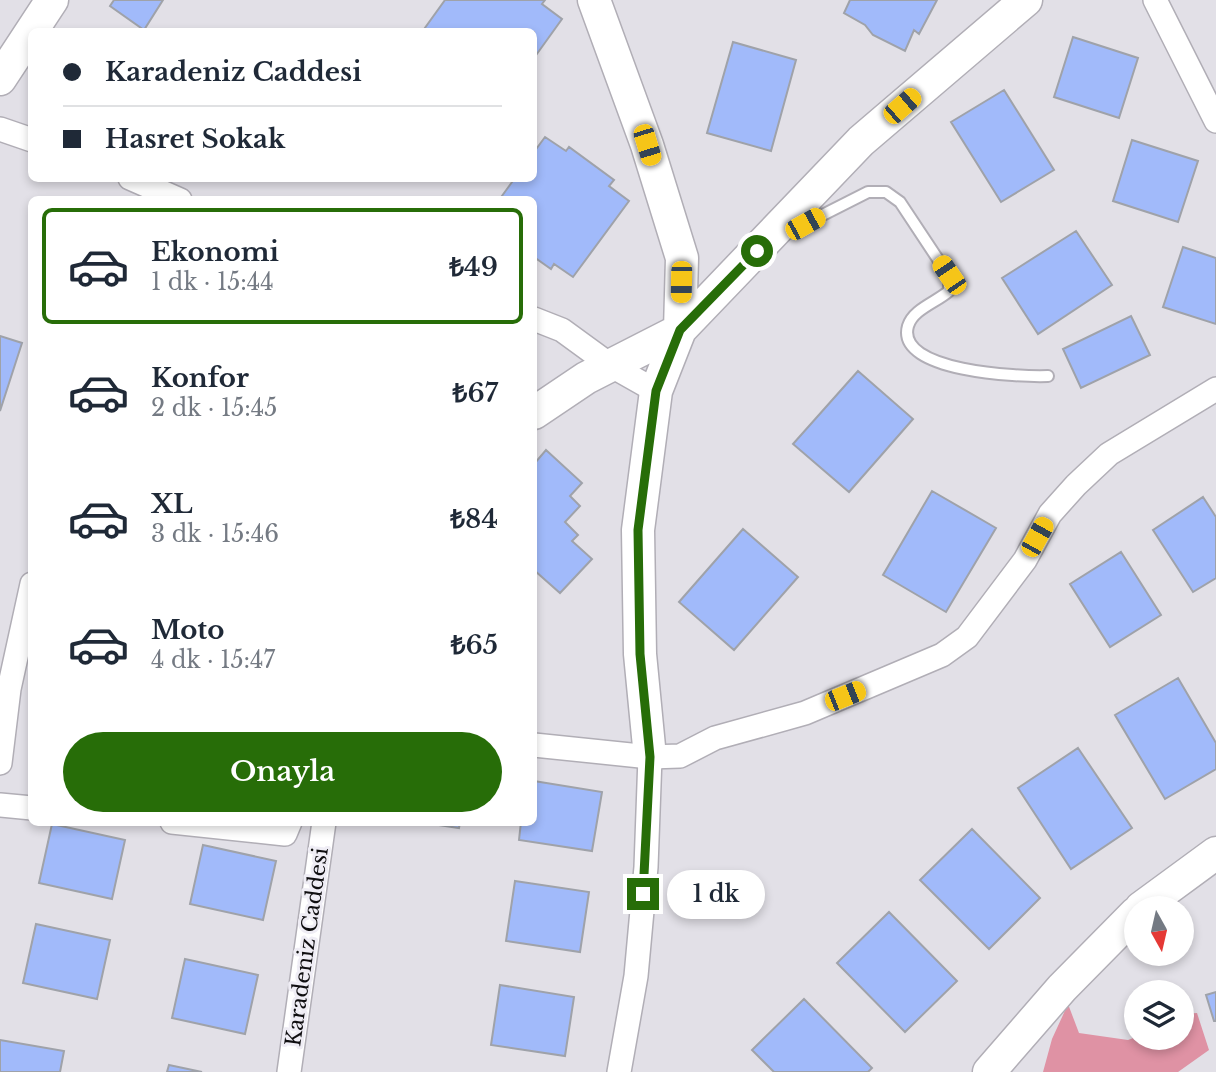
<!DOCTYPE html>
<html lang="tr">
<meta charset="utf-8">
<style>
:root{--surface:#fff;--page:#f6f6f7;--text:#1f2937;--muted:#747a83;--line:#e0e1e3;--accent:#276d08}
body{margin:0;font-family:"Libre Baskerville",serif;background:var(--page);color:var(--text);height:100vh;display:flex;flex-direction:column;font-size:26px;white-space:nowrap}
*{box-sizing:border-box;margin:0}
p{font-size:23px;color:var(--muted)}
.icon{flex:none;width:38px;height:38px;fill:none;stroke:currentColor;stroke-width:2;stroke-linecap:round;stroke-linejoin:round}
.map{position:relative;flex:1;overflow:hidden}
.details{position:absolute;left:28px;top:196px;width:509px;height:630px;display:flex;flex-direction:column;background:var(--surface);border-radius:10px;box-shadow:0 4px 10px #0003}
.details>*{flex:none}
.top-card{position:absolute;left:28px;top:28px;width:509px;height:154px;border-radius:10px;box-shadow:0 4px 10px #0003;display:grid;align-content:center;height:154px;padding:0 35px;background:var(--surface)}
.needle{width:46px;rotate:172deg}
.buttons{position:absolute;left:1124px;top:896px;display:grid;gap:14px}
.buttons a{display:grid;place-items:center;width:70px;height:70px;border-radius:50%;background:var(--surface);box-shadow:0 4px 10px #0003;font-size:35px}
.end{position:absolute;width:32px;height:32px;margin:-16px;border:9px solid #276d08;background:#fff;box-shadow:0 0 0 4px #fff}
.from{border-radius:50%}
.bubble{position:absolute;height:49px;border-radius:24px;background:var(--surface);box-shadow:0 4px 10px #0003;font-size:23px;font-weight:600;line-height:49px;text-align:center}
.car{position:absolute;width:21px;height:42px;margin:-21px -10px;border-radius:9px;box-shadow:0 0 5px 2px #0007;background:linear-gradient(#f5c518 24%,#345 0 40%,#f5c518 0 76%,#345 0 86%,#f5c518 0)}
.top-card b{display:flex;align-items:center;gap:24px;height:66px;font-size:26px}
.top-card b+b{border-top:2px solid var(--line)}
.top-card i{width:18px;height:18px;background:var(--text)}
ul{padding:12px 0 0;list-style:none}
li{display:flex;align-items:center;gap:21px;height:116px;margin:0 14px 10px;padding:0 21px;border:4px solid transparent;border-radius:10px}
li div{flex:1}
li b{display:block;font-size:26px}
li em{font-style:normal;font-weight:600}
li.current{border-color:var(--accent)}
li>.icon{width:63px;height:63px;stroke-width:1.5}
.button{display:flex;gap:14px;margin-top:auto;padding:14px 35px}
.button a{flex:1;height:80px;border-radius:42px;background:var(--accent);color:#fff;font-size:28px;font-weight:600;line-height:80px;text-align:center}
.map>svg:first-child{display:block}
.forest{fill:#df92a4}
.building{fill:#a1bafa;stroke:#9fa2a9;stroke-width:2}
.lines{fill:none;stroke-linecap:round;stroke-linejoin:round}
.lane-casing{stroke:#b1aeb6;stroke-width:14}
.street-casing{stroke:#b1aeb6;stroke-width:26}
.secondary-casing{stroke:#b1aeb6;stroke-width:35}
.lane{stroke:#fff;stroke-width:10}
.street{stroke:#fff;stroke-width:23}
.secondary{stroke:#fff;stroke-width:32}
.route{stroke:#276d08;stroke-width:9}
.labels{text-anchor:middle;stroke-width:6;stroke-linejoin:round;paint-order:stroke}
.street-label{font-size:21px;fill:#0f0e10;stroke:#efedf5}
</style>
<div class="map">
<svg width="1216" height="1072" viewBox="0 0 1216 1072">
<rect width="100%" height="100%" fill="#e2e0e7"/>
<path class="forest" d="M1068,1004L1079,1033L1128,1040L1136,1037L1181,1038V1014L1197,1013L1209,1050L1178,1072H1043L1052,1039Z"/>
<path class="building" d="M114,0H163L144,30L110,6Z
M445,0H545L542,4L562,19L534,58V32H422Z
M850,0H937L919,34L914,30L905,51L873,35L865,25L844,13Z
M1073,37L1138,58L1119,118L1054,97Z
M733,42L796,60L771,151L707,133Z
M1004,90L1054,170L1001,202L951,122Z
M545,137L566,151L569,147L614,180L609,186L629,201L573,277L554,264L551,269L534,257V200H499L515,178H534V152Z
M1132,140L1198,161L1178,222L1113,201Z
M1076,231L1112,285L1038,334L1002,278Z
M1183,247L1216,258V324L1163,307Z
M1131,316L1150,355L1081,388L1063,349Z
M0,336L22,343L0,411Z
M858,371L913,419L849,492L793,444Z
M546,450L582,483L570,496L580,506L565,522L578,535L572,541L592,559L560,593L534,570V464Z
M932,491L996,528L946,612L883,575Z
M1203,497L1216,517V578L1193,592L1153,530Z
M743,529L798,577L734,650L679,602Z
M1121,552L1161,615L1110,647L1070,584Z
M1178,678L1216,743V769L1165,799L1115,715Z
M1078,748L1132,828L1071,869L1018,788Z
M534,781L602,792L592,851L519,840L521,822H534Z
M419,822H460L459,828Z
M52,824L125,840L112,899L39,883Z
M972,829L1040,898L989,949L920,880Z
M203,845L276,861L263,920L190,904Z
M515,881L589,892L580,952L506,941Z
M889,912L957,981L905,1032L837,963Z
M36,924L110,940L97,999L23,983Z
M185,959L258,975L245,1034L172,1018Z
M500,985L574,997L565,1056L491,1045Z
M1216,992V1021H1214L1206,995Z
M804,999L872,1068L868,1072H774L752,1050Z
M0,1040L64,1051L60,1072H0Z
M169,1065L202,1072H167Z"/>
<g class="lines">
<defs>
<path id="lane" d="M789,232L868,192H886L900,202L949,276V291C937,302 913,309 908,326C895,372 1020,377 1048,376"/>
<path id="street" d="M1155,0L1216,121
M0,129L32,140
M130,178L180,200
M534,319L562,330L610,365L656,391
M534,745L650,757L680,756L715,738L805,713L942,655L967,637L1025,560L1050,514L1076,485L1109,454L1216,389
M0,763L9,689L32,584
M0,805L32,808
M172,822L285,834L290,822
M289,1072L324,822
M619,1072L636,976L646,867L650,757"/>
<path id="secondary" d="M594,0L647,145L682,258L680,330L656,391L638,530L640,654L650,757
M0,79L52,0
M534,413L586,378L680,330L861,141L1026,0
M1141,908L1216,853
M989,1072L1062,988L1136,913"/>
</defs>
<use href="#lane" class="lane-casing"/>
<use href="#street" class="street-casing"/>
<use href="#secondary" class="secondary-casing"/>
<use href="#lane" class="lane"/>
<use href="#street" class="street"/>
<use href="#secondary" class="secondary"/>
</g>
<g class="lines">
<path class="route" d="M643,894L650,757L640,654L638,530L656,391L680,330L757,251"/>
</g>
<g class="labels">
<g class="street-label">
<text transform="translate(307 947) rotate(-82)" y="7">Karadeniz Caddesi</text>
</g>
</g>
</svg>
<div class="buttons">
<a><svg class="needle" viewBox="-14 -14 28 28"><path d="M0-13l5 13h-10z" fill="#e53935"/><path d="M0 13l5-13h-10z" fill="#747a83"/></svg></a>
<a><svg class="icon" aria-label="layers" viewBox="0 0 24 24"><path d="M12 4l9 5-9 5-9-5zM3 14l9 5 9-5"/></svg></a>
</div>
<i class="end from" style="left:757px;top:251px"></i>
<i class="end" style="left:643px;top:894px"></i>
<div class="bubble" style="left:667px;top:870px;width:98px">1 dk</div>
<i class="car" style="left:902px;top:106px;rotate:49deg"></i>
<i class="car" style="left:647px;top:145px;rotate:163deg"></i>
<i class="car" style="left:805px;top:224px;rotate:61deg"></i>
<i class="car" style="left:949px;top:275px;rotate:326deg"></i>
<i class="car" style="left:681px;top:282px;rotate:181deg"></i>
<i class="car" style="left:1037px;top:537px;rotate:29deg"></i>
<i class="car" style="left:845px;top:696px;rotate:68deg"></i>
<div class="top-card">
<b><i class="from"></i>Karadeniz Caddesi</b>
<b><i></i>Hasret Sokak</b>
</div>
<section class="details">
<ul>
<li class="current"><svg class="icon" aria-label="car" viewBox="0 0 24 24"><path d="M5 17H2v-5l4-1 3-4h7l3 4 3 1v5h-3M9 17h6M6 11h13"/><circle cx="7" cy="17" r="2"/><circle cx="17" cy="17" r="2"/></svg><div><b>Ekonomi</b><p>1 dk · 15:44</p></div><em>₺49</em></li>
<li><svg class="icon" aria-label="car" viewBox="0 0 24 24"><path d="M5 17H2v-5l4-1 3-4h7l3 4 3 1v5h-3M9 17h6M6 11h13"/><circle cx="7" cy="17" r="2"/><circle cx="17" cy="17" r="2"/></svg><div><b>Konfor</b><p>2 dk · 15:45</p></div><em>₺67</em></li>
<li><svg class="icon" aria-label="car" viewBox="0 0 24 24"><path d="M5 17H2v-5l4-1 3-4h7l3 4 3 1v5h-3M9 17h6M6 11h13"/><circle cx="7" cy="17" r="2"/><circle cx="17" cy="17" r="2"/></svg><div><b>XL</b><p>3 dk · 15:46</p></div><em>₺84</em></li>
<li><svg class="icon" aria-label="car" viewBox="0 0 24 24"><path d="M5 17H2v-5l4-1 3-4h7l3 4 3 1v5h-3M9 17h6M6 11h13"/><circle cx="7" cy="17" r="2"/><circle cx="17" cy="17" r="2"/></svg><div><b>Moto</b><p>4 dk · 15:47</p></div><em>₺65</em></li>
</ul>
<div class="button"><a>Onayla</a></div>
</section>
</div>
